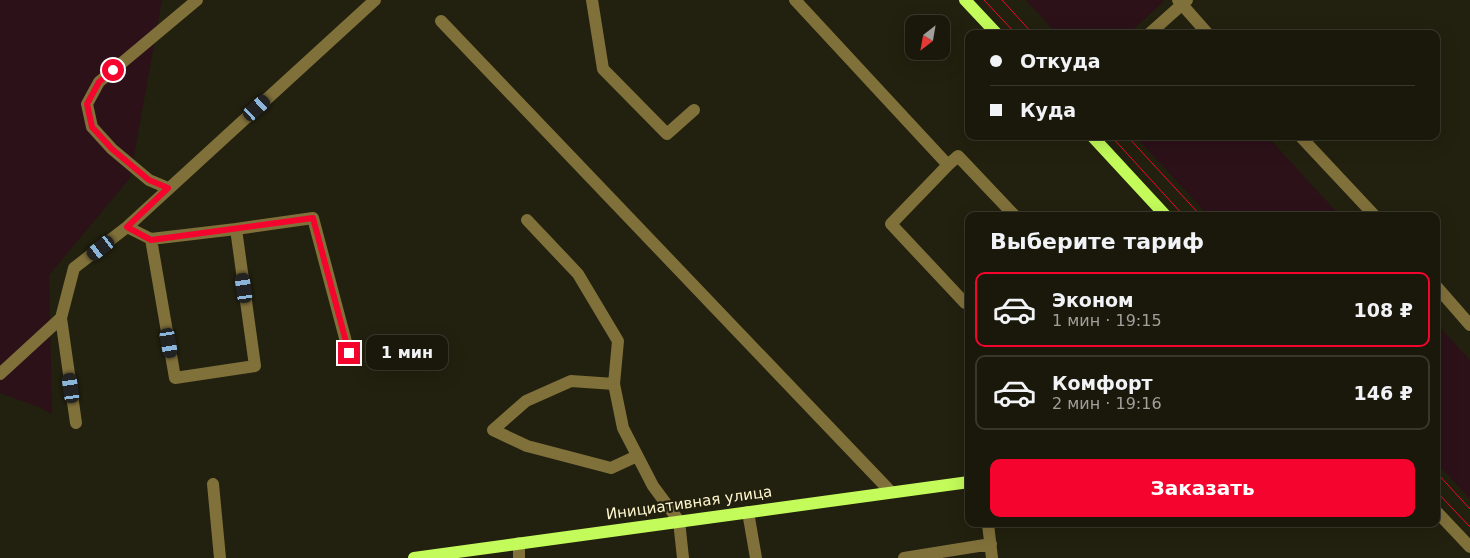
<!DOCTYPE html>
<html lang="ru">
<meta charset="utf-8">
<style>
:root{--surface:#1a180a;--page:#232113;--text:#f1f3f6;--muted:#9fa09c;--line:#38372b;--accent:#f5052e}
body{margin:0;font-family:"DejaVu Sans",sans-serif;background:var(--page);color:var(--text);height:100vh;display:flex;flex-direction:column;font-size:19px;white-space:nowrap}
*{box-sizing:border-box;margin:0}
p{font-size:16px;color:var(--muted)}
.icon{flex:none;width:28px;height:28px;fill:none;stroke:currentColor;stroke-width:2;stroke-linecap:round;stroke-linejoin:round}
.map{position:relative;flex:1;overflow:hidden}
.panel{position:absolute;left:965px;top:212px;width:475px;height:315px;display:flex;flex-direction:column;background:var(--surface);border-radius:10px;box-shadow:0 5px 20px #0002,0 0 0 1px var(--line)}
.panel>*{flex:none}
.hud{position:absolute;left:965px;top:30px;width:475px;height:110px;border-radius:10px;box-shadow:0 5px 20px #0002,0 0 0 1px var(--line);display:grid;align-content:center;height:110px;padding:0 25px;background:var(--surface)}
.needle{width:32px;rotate:211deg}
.buttons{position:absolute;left:905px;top:15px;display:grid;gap:10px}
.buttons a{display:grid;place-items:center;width:45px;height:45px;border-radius:10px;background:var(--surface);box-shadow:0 5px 20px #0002,0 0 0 1px var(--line);font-size:25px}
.end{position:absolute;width:22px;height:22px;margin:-11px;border:6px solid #f5052e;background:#fff;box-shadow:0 0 0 2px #fff}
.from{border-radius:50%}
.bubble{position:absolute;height:35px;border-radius:10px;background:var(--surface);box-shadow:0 5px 20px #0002,0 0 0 1px var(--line);font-size:16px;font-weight:800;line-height:35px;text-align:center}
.car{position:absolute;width:15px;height:30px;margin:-15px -8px;border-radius:6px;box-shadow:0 0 4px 1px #0007;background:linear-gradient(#222 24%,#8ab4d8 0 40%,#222 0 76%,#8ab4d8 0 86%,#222 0)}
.hud b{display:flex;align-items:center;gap:18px;height:48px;font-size:19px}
.hud b+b{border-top:1px solid var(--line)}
.hud i{width:12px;height:12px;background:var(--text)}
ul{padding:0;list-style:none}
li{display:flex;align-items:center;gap:15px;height:75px;margin:0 10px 8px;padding:0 15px;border:2px solid var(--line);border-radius:10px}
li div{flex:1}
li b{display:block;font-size:19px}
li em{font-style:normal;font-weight:800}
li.current{border-color:var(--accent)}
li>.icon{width:45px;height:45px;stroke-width:1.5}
h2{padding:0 25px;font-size:22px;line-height:60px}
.cta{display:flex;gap:10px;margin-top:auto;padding:10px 25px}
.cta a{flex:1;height:58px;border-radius:10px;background:var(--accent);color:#fff;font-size:20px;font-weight:800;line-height:58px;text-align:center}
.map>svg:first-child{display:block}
.green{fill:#2c1119}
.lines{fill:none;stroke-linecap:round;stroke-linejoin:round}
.minor{stroke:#80703a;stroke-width:12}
.major{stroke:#c2fb5a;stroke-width:12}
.tram{stroke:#f5052e;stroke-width:1}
.route{stroke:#f5052e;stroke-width:6}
.labels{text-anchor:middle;stroke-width:4.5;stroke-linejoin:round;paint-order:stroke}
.street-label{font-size:15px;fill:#fef7d0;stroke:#22200e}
</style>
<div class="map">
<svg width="1470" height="558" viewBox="0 0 1470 558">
<rect width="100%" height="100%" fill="#22200e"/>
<path class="green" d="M0,0H162L130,178L49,275L52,414L39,407L0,393Z
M1026,0H1162L1164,1L1128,34H1057Z
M1135,136H1267L1340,216H1209Z
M1436,323L1470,360V499L1436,462Z"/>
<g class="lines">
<path class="minor" d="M592,0L603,69L667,134L694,110
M795,0L948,165
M1178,0L1208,34
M441,21L891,492
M1149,34L1187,0
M1300,136L1375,216
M168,188L149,180L112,149L92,127L87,104L99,82L197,0
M527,220L578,274L618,341L614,384L623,428L653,486L679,521L683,558
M127,227L151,239L175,378L255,366L236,229L151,239
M236,229L313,218L349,353
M1436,286L1470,325
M969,299L965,303L891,224L948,165L958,156L1015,216
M61,318L76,423
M0,374L61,318L74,268L127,227L375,0
M614,384L571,381L526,401L493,430L527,446L611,468L637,456
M213,484L220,558
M1436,511L1470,547
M748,512L756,558
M988,524L992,558
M519,543V558
M904,558L991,544"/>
<path class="major" d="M965,0L997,34
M1092,136L1166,216
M414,558L969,482"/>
<path class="tram" d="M984,0L1016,34
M1002,0L1033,34
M1111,136L1184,216
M1127,136L1201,216
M1436,472L1470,509
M1436,491L1470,527"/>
</g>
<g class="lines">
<path class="route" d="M113,70L99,82L87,104L92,127L112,149L149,180L168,188L127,227L151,240L313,218L349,353"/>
</g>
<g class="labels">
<g class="street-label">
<text transform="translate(689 503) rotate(-8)" y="5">Инициативная улица</text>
</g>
</g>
</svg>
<div class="buttons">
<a><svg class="needle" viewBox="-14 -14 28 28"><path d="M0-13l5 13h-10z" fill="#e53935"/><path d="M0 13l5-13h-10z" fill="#9fa09c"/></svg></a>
</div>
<i class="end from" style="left:113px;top:70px"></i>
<i class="end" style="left:349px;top:353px"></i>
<div class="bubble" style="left:366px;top:335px;width:82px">1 мин</div>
<i class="car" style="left:257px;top:108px;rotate:48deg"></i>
<i class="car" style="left:101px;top:248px;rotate:232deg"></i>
<i class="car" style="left:244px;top:288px;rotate:352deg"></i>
<i class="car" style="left:169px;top:343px;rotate:170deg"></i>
<i class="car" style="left:71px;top:388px;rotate:352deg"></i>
<div class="hud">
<b><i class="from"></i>Откуда</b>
<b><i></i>Куда</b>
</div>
<section class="panel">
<h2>Выберите тариф</h2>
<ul>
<li class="current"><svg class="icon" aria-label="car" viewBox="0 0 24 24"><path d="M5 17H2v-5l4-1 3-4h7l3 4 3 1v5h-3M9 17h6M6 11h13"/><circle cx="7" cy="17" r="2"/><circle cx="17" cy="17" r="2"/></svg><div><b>Эконом</b><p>1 мин · 19:15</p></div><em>108 ₽</em></li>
<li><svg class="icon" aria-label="car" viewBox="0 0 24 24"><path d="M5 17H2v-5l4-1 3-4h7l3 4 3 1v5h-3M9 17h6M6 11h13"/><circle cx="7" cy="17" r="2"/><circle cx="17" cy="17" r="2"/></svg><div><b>Комфорт</b><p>2 мин · 19:16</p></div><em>146 ₽</em></li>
</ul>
<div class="cta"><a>Заказать</a></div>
</section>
</div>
